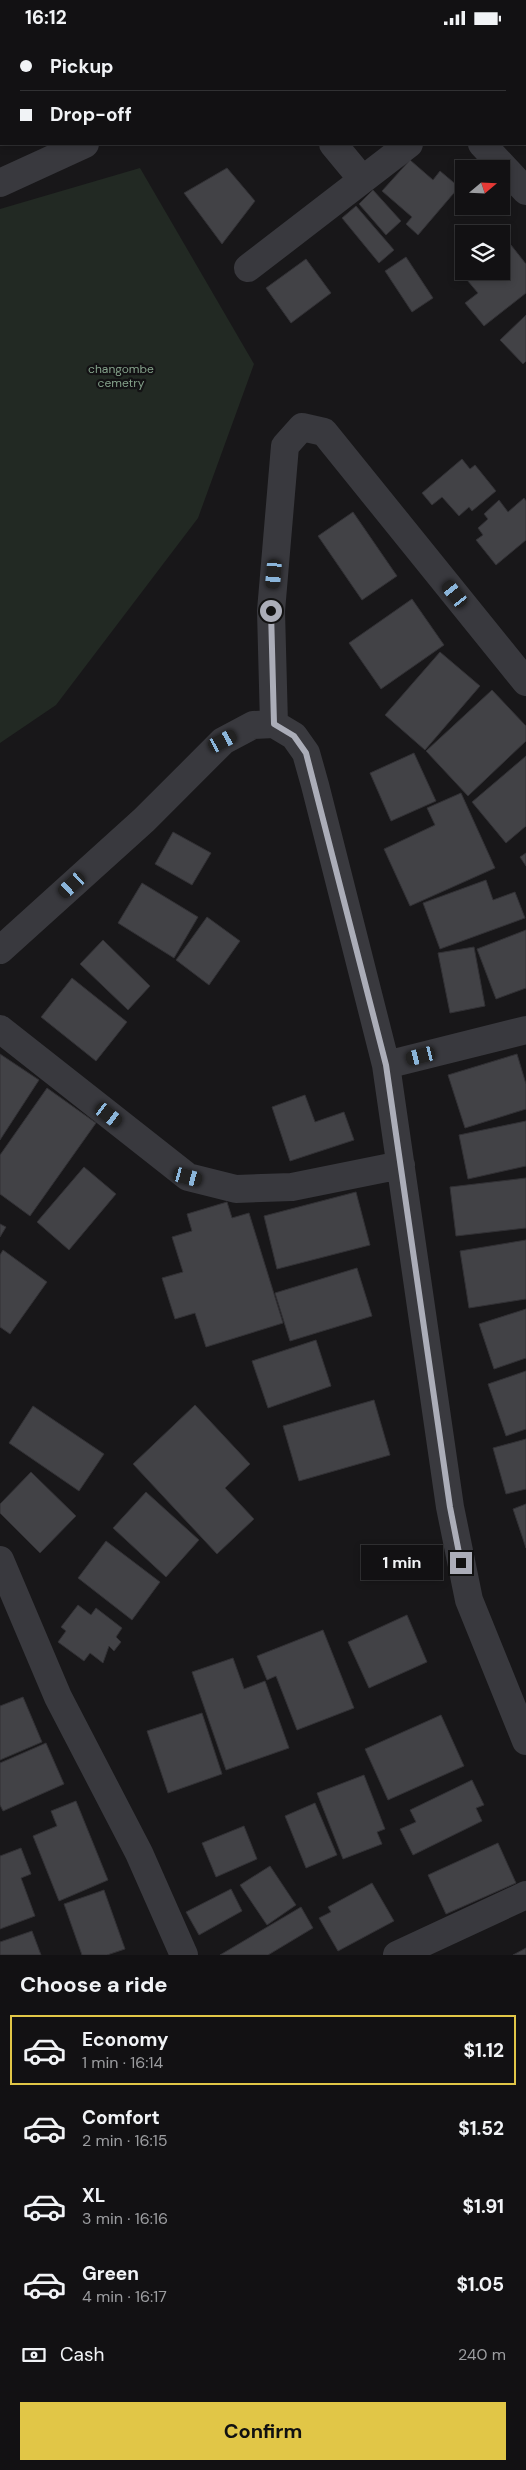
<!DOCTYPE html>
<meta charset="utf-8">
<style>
:root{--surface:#121113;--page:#1f1f21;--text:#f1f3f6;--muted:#9c9da0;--line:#313133;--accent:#e1c647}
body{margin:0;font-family:"DM Sans",sans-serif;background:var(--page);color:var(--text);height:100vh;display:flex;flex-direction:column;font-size:19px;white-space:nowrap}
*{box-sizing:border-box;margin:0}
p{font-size:16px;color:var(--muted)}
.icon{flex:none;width:28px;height:28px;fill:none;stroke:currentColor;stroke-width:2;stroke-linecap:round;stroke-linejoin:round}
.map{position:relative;height:1920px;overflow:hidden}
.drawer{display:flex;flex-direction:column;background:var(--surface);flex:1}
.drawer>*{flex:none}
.banner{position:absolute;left:0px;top:0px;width:526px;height:110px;box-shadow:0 2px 8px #0003,0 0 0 1px var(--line);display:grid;align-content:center;height:110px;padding:0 20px;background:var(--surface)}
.needle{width:32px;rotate:71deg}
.fabs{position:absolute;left:455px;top:125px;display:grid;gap:10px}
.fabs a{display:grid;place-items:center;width:55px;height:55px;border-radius:0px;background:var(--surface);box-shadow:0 2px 8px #0003,0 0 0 1px var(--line);font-size:25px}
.end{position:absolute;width:22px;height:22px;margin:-11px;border:6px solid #abadb8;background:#111;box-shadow:0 0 0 2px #111}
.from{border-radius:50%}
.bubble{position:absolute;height:35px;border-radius:0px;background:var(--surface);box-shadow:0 2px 8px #0003,0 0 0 1px var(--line);font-size:16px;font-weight:700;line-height:35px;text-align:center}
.car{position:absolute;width:15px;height:30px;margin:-15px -8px;border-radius:6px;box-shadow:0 0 4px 1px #0007;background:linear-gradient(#222 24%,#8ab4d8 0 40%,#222 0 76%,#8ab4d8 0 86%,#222 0)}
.banner b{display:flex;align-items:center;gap:18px;height:48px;font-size:19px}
.banner b+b{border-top:1px solid var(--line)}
.banner i{width:12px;height:12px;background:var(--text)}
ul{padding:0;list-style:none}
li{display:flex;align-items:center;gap:15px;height:70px;margin:0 10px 8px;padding:0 10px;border:2px solid transparent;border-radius:0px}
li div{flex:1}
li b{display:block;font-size:19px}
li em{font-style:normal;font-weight:700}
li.on{border-color:var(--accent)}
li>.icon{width:45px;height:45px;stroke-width:1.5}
h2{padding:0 20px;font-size:22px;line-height:60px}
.pay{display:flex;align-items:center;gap:12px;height:55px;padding:0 20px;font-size:19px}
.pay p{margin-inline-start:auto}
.primary-button{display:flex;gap:10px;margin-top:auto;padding:10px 20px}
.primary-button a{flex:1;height:58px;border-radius:0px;background:var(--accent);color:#111;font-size:20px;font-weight:700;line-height:58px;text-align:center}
.status{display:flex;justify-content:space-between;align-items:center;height:35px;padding:0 25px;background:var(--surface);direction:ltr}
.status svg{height:14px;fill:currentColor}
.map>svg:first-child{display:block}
.green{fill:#222923}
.building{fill:#424246;stroke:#323135}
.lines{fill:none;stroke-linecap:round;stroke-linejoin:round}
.minor{stroke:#39393e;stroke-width:28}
.route{stroke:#abadb8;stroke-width:6}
.labels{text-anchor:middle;stroke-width:4.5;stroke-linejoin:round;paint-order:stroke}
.park-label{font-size:12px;fill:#84a18a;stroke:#131214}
</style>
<div class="status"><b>16:12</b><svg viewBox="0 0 49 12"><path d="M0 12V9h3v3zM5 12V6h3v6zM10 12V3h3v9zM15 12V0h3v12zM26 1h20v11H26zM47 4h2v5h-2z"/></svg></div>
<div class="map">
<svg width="526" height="1920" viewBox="0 0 526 1920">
<rect width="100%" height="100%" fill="#181719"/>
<path class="green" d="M140,133L254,329L198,483L56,670L0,708V174Z"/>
<path class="building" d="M526,49V96L525,95Z
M410,125L433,145L440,136L459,152L418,200L406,189L412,182L382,156Z
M227,133L255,166L222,209L184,158Z
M373,155L401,186L386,200L359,169Z
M356,171L394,215L379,228L342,183Z
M511,210L526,229V258L484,291L465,268L478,258L467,245L479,236H501V218Z
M406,222L433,263L412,277L385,236Z
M306,224L331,258L291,288L266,253Z
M526,280V326L523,329L500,305Z
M462,424L470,434L475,430L496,456L472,476L469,472L459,481L442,462L432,470L422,458Z
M524,463L526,466V505L496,530L476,505L483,500L478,493L488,484L484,479L499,465L508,477Z
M353,477L397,541L362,565L318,501Z
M412,564L444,610L381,654L349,608Z
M440,617L480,651L425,715L385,680Z
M492,655L526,691V706L468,761L426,716Z
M414,718L436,766L391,786L370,738Z
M526,721V791L506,808L472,767Z
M461,758L495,833L410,871L384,814L435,790L427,773Z
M173,797L211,818L192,850L155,829Z
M526,818V831L520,822Z
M486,845L493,865L515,857L525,883L440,914L423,868Z
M142,848L198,882L174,923L118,888Z
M207,882L240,906L209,950L176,925Z
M526,895V953L496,964L477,914Z
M103,905L150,951L128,975L80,929Z
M474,912L485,971L450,978L438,918Z
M72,943L127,987L96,1026L41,982Z
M0,1019L39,1045L0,1105Z
M517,1019L526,1049V1074L465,1093L448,1040Z
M47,1053L96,1088L30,1181L0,1159V1120Z
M305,1060L315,1087L344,1077L354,1105L290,1126L272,1072Z
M526,1086V1131L468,1144L459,1100Z
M84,1132L116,1159L69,1215L37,1187Z
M526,1143V1193L456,1201L450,1152Z
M356,1157L370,1210L277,1234L264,1181Z
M227,1167L232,1183L249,1178L283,1288L206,1312L195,1278L175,1284L162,1243L183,1237L172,1202L192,1196L187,1179Z
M0,1189L6,1192L0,1202Z
M526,1205V1264L469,1273L460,1216Z
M3,1215L47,1247L10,1299L0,1292V1220Z
M357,1233L372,1281L290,1306L275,1258Z
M526,1274V1323L494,1334L479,1289Z
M316,1305L331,1351L268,1373L252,1326Z
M526,1336V1394L506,1401L488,1349Z
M374,1365L390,1420L299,1446L283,1391Z
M195,1370L250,1429L225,1453L254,1484L217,1519L133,1429Z
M33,1371L104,1419L79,1456L9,1408Z
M526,1404V1454L506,1459L493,1413Z
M31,1437L76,1481L40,1518L0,1478V1469Z
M146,1457L199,1505L166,1542L113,1493Z
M526,1469V1513L513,1474Z
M106,1506L160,1547L132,1585L78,1543Z
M78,1570L91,1580L96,1573L122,1593L116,1602L121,1607L114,1616L109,1611L103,1628L90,1618L84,1626L58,1607L66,1596L61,1592Z
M407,1580L427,1627L369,1653L348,1607Z
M323,1595L354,1673L297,1695L276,1641L267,1645L257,1621Z
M233,1623L244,1654L265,1646L289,1713L226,1735L192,1637Z
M23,1662L42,1707L0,1725V1671Z
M202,1678L222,1739L168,1758L147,1696Z
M441,1680L464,1731L388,1765L365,1714Z
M46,1708L64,1749L3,1776L0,1770V1728Z
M364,1740L385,1794L377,1797L382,1809L343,1824L317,1758Z
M472,1745L484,1770L476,1773L482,1786L413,1820L400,1794L416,1787L410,1775Z
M76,1766L108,1845L59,1866L33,1801L57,1791L51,1776Z
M315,1768L337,1820L306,1833L285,1781Z
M244,1791L257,1824L216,1842L202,1808Z
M498,1808L516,1848L446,1879L428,1840Z
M21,1813L31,1839L21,1843L35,1881L0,1894V1821Z
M270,1831L296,1870L267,1890L240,1850Z
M372,1848L394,1886L338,1916L319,1883L331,1877L328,1872Z
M231,1854L242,1876L199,1900L186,1877Z
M104,1855L125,1914L107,1920H82L64,1869Z
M301,1872L313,1893L268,1920H220Z
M32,1896L41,1920H0V1907Z
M526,1913V1920H513Z"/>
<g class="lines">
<path class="minor" d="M87,0L88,1
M112,0L122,1
M380,0L382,1
M205,1L207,0
M525,15H526
M333,109L362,144
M482,109L526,156
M0,148L85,109
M248,233L409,109
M274,689L271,576L285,411L302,392L324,397L526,647
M0,915L144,785L223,706L253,690L274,689L294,701L306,718L315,750L386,1030L450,1472L469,1565L526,1706
M0,994L188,1142L236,1154L292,1152L401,1130
M386,1030L526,995
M0,1525L58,1662L139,1818L184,1920
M397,1920L526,1860"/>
</g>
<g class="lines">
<path class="route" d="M271,576L274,689L294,701L306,718L386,1030L450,1472L461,1528"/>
</g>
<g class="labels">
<g class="park-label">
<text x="121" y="338">changombe<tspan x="121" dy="14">cemetry</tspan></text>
</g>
</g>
</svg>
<div class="fabs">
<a><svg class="needle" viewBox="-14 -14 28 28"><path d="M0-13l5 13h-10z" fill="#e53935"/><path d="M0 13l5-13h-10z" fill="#9c9da0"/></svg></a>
<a><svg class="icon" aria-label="layers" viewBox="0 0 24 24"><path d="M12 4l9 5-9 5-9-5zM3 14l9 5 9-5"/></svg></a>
</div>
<i class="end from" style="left:271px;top:576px"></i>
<i class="end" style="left:461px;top:1528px"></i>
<div class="bubble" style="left:361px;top:1510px;width:82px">1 min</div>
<i class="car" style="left:274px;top:539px;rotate:185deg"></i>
<i class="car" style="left:455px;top:559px;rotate:321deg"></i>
<i class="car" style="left:223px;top:706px;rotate:62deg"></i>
<i class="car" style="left:72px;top:850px;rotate:228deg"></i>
<i class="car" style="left:421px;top:1021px;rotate:256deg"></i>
<i class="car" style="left:109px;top:1080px;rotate:128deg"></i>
<i class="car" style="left:188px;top:1142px;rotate:105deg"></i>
<div class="banner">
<b><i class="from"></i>Pickup</b>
<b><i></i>Drop-off</b>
</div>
</div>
<section class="drawer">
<h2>Choose a ride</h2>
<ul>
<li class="on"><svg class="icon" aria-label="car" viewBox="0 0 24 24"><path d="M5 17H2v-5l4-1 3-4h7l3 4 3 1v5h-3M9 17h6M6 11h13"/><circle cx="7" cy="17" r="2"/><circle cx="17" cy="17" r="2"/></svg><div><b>Economy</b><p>1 min · 16:14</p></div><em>$1.12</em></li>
<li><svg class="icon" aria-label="car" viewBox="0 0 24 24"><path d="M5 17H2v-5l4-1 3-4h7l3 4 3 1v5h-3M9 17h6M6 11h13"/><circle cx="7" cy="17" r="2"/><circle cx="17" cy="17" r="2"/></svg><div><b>Comfort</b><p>2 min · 16:15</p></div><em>$1.52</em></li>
<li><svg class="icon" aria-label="car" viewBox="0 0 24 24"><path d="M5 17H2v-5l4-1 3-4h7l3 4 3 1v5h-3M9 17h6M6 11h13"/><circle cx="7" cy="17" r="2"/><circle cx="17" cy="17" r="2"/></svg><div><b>XL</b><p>3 min · 16:16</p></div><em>$1.91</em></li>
<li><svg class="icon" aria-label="car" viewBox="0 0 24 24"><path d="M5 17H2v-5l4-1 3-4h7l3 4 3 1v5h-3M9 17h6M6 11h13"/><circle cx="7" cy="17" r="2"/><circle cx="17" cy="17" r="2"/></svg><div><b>Green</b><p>4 min · 16:17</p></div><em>$1.05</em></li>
</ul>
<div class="pay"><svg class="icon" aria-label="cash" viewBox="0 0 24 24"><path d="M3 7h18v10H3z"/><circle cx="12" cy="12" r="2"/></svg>Cash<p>240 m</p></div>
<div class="primary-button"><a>Confirm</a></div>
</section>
